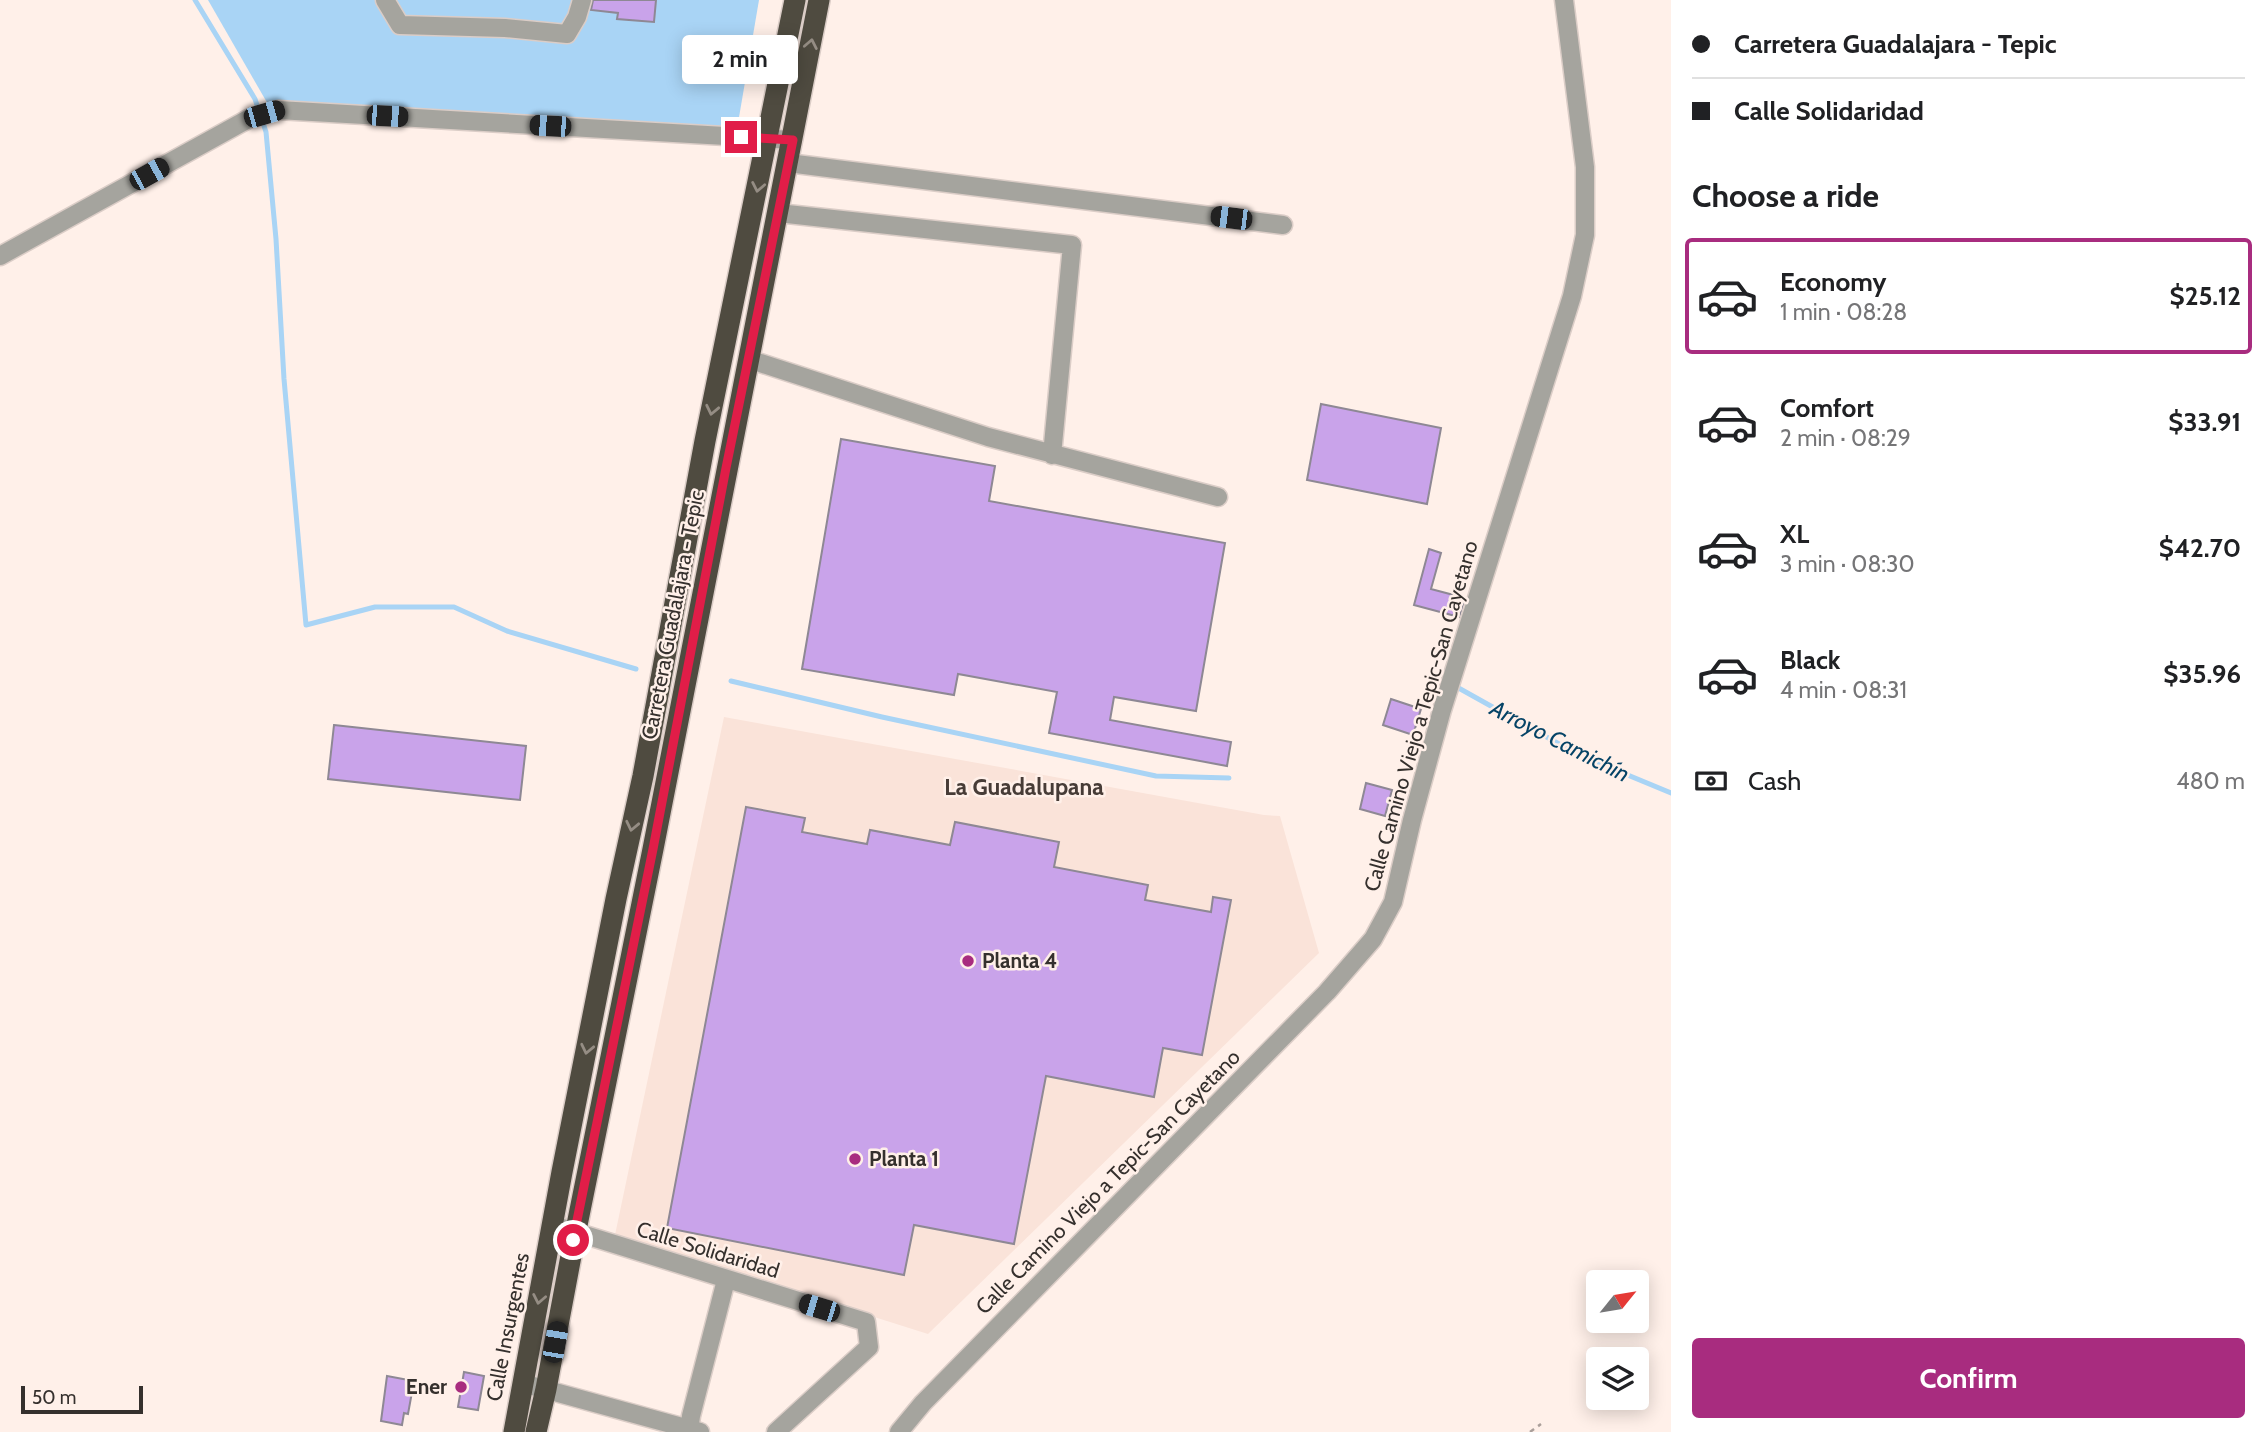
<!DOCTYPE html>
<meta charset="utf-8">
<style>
:root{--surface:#fff;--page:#f6f6f6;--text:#202124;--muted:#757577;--line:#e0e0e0;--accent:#a82c7f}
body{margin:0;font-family:Cabin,sans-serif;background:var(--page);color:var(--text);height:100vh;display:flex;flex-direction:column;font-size:26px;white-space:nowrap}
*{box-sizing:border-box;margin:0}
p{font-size:23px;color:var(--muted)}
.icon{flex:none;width:38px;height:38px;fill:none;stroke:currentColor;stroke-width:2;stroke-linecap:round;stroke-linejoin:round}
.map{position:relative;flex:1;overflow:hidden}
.drawer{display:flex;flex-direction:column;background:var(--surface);width:595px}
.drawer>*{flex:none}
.hud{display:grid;align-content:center;height:154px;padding:0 21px;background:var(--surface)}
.needle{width:46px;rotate:60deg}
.controls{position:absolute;left:1586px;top:1270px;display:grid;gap:14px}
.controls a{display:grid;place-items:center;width:63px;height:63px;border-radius:7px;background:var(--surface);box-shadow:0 4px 18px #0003;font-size:35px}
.scale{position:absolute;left:21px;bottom:18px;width:122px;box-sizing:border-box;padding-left:7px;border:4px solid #35302d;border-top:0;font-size:19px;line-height:24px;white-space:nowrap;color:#35302d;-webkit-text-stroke:5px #fff0e9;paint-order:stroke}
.end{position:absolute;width:32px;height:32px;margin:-16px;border:9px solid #e11d48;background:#fff;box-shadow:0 0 0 4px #fff}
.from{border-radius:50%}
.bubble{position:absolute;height:49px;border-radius:7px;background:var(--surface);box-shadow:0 4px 18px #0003;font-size:23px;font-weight:700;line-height:49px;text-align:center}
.car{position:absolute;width:21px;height:42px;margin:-21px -10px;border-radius:9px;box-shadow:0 0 5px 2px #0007;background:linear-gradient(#222 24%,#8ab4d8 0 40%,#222 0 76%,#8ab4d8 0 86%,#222 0)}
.hud b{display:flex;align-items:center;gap:24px;height:66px;font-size:26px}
.hud b+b{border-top:2px solid var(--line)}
.hud i{width:18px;height:18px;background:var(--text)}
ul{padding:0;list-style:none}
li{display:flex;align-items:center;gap:21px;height:116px;margin:0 14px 10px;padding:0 7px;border:4px solid transparent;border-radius:7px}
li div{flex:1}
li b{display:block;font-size:26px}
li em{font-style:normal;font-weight:700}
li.selected{border-color:var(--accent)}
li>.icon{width:63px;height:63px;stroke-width:1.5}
h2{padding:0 21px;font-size:32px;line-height:84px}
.pay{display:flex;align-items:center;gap:18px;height:77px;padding:0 21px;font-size:26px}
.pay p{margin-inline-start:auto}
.button{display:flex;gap:14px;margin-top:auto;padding:14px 21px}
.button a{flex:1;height:80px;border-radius:7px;background:var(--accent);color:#fff;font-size:28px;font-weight:700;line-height:80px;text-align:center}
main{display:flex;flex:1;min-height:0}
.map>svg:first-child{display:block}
.built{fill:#fae3d9}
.water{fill:#a9d4f5}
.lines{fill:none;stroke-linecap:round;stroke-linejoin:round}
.stream{stroke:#a9d4f5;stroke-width:5}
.building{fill:#c9a3ea;stroke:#8e8894;stroke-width:2}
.minor-casing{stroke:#dbcdc7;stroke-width:21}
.highway-casing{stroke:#dbcdc7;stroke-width:24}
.path{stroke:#aa9f9a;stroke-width:2.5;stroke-dasharray:5 5;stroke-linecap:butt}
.minor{stroke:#a5a49e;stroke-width:18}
.highway{stroke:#4f4b40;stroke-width:21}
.oneway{stroke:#958d84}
.route{stroke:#e11d48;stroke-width:9}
.poi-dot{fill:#a82c7f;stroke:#fff0e9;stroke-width:2.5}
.labels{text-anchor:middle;stroke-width:5;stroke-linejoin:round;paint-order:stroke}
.street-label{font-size:21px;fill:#35302d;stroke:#fff0e9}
.poi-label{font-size:21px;font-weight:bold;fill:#35302d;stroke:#fff0e9;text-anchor:start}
.water-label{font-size:23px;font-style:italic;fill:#054366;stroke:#fff0e9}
.neighbourhood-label{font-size:23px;font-weight:bold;fill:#473c37;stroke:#fff0e9}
</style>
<main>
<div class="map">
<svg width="1671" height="1432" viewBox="0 0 1671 1432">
<rect width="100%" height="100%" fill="#fff0e9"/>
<path class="built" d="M724,717L1264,815L1280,816L1319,953L928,1334L615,1235Z"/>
<path class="water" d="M208,0H759L737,129L269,106Z"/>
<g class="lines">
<path class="stream" d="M195,0L255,99L266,132L276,239L284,379L306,625L375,607H454L507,631L636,669
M731,681L882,717L1156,776L1229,778
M1455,686L1577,754L1671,793"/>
</g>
<path class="building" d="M593,0H656L654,22L617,19L618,13L591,10Z
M1321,404L1441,428L1427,504L1307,480Z
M841,439L995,466L989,501L1225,543L1196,711L1114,697L1110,720L1231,742L1227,766L1049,733L1057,692L958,674L954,695L802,669Z
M1429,549L1441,553L1431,589L1465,598L1459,617L1414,605Z
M1391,699L1421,709L1413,735L1383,725Z
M334,725L526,746L520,800L328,779Z
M1366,783L1392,790L1385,816L1360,809Z
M746,807L805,818L802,832L867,844L870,830L950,845L955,822L1059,842L1054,867L1148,885L1145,900L1211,912L1213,897L1231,900L1202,1055L1163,1048L1154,1097L1046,1076L1014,1244L914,1225L904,1275L667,1228Z
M464,1372L484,1376L478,1410L458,1407Z
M387,1376L414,1381L408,1414L404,1413L402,1425L381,1421Z"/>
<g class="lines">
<defs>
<path id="minor" d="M385,0L400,25L505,28L567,34L577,17L582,0
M788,163L1283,225
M778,213L1072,245L1052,455
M0,256L250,118L278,110L793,140
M748,359L988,437L1218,497
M553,1225L866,1322L869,1347L776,1432
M533,1386L700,1432
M689,1432L691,1416L726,1280
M899,1432L923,1403L1327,992L1373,939L1393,902L1412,820L1442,710L1572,296L1585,235V167L1564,0"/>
<path id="highway" d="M514,1432L562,1172L616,899L643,776L705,441L795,0
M536,1432L546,1389L574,1240L653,849L819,0"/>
</defs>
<use href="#minor" class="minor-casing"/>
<use href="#highway" class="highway-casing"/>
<path class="path" d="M1530,1432L1541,1424"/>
<use href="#minor" class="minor"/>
<use href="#highway" class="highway"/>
</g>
<defs><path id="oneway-chevron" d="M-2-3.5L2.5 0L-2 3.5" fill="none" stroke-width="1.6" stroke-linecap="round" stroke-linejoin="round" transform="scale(1.75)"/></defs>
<g class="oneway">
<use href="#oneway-chevron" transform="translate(811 44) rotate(-79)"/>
<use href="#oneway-chevron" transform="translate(758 187) rotate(101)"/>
<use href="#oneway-chevron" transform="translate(712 410) rotate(102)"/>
<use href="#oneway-chevron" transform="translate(632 826) rotate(102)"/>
<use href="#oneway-chevron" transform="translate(587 1049) rotate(102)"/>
<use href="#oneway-chevron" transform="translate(539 1299) rotate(101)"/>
</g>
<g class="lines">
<path class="route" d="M573,1240L653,849L726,468L793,140L741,137"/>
</g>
<g class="poi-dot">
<circle cx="968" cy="961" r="7"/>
<circle cx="855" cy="1159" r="7"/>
<circle cx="461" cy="1387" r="7"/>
</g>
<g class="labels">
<g class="street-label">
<text transform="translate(673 615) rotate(-79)" y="7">Carretera Guadalajara - Tepic</text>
<text transform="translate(1421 716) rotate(-74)" y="7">Calle Camino Viejo a Tepic-San Cayetano</text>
<text transform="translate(1108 1182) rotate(-45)" y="7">Calle Camino Viejo a Tepic-San Cayetano</text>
<text transform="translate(708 1250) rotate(17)" y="7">Calle Solidaridad</text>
<text transform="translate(508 1327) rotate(-79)" y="7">Calle Insurgentes</text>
</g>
<g class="poi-label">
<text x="982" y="968">Planta 4</text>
<text x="869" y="1166">Planta 1</text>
<text x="447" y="1394" text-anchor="end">Ener</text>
</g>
<g class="water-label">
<text transform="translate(1560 741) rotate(27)" y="8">Arroyo Camichín</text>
</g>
<g class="neighbourhood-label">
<text x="1024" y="795">La Guadalupana</text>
</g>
</g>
</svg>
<div class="controls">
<a><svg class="needle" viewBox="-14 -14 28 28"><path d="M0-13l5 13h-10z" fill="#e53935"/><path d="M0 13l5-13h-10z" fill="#757577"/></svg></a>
<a><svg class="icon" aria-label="layers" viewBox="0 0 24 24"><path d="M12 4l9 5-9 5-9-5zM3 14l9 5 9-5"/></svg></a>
</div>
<div class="scale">50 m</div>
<i class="end from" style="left:573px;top:1240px"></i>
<i class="end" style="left:741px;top:137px"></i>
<div class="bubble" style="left:682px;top:35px;width:116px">2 min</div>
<i class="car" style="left:264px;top:114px;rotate:74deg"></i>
<i class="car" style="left:387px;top:116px;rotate:93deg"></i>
<i class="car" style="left:550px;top:126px;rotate:273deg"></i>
<i class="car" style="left:149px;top:174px;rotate:61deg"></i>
<i class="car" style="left:1231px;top:218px;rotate:277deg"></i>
<i class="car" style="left:819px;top:1308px;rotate:287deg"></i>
<i class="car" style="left:555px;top:1342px;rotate:10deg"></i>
</div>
<section class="drawer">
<div class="hud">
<b><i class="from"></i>Carretera Guadalajara - Tepic</b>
<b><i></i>Calle Solidaridad</b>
</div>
<h2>Choose a ride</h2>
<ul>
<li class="selected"><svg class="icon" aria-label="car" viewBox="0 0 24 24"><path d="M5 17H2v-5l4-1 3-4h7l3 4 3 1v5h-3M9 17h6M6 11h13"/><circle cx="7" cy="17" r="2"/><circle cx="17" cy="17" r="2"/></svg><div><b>Economy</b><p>1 min · 08:28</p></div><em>$25.12</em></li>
<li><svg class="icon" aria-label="car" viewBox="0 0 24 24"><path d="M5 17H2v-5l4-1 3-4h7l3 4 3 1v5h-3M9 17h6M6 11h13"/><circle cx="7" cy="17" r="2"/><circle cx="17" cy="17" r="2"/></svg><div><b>Comfort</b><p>2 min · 08:29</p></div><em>$33.91</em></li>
<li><svg class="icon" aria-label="car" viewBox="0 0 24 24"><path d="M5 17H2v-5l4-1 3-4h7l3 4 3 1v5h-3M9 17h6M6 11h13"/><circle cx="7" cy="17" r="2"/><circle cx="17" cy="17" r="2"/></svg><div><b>XL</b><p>3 min · 08:30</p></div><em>$42.70</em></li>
<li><svg class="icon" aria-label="car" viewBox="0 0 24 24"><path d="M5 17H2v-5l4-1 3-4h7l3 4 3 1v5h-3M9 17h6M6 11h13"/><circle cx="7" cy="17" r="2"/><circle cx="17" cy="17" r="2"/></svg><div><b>Black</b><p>4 min · 08:31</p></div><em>$35.96</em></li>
</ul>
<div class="pay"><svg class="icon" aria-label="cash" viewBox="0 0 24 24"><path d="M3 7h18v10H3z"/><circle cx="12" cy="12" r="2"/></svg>Cash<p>480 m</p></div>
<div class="button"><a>Confirm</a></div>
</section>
</main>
